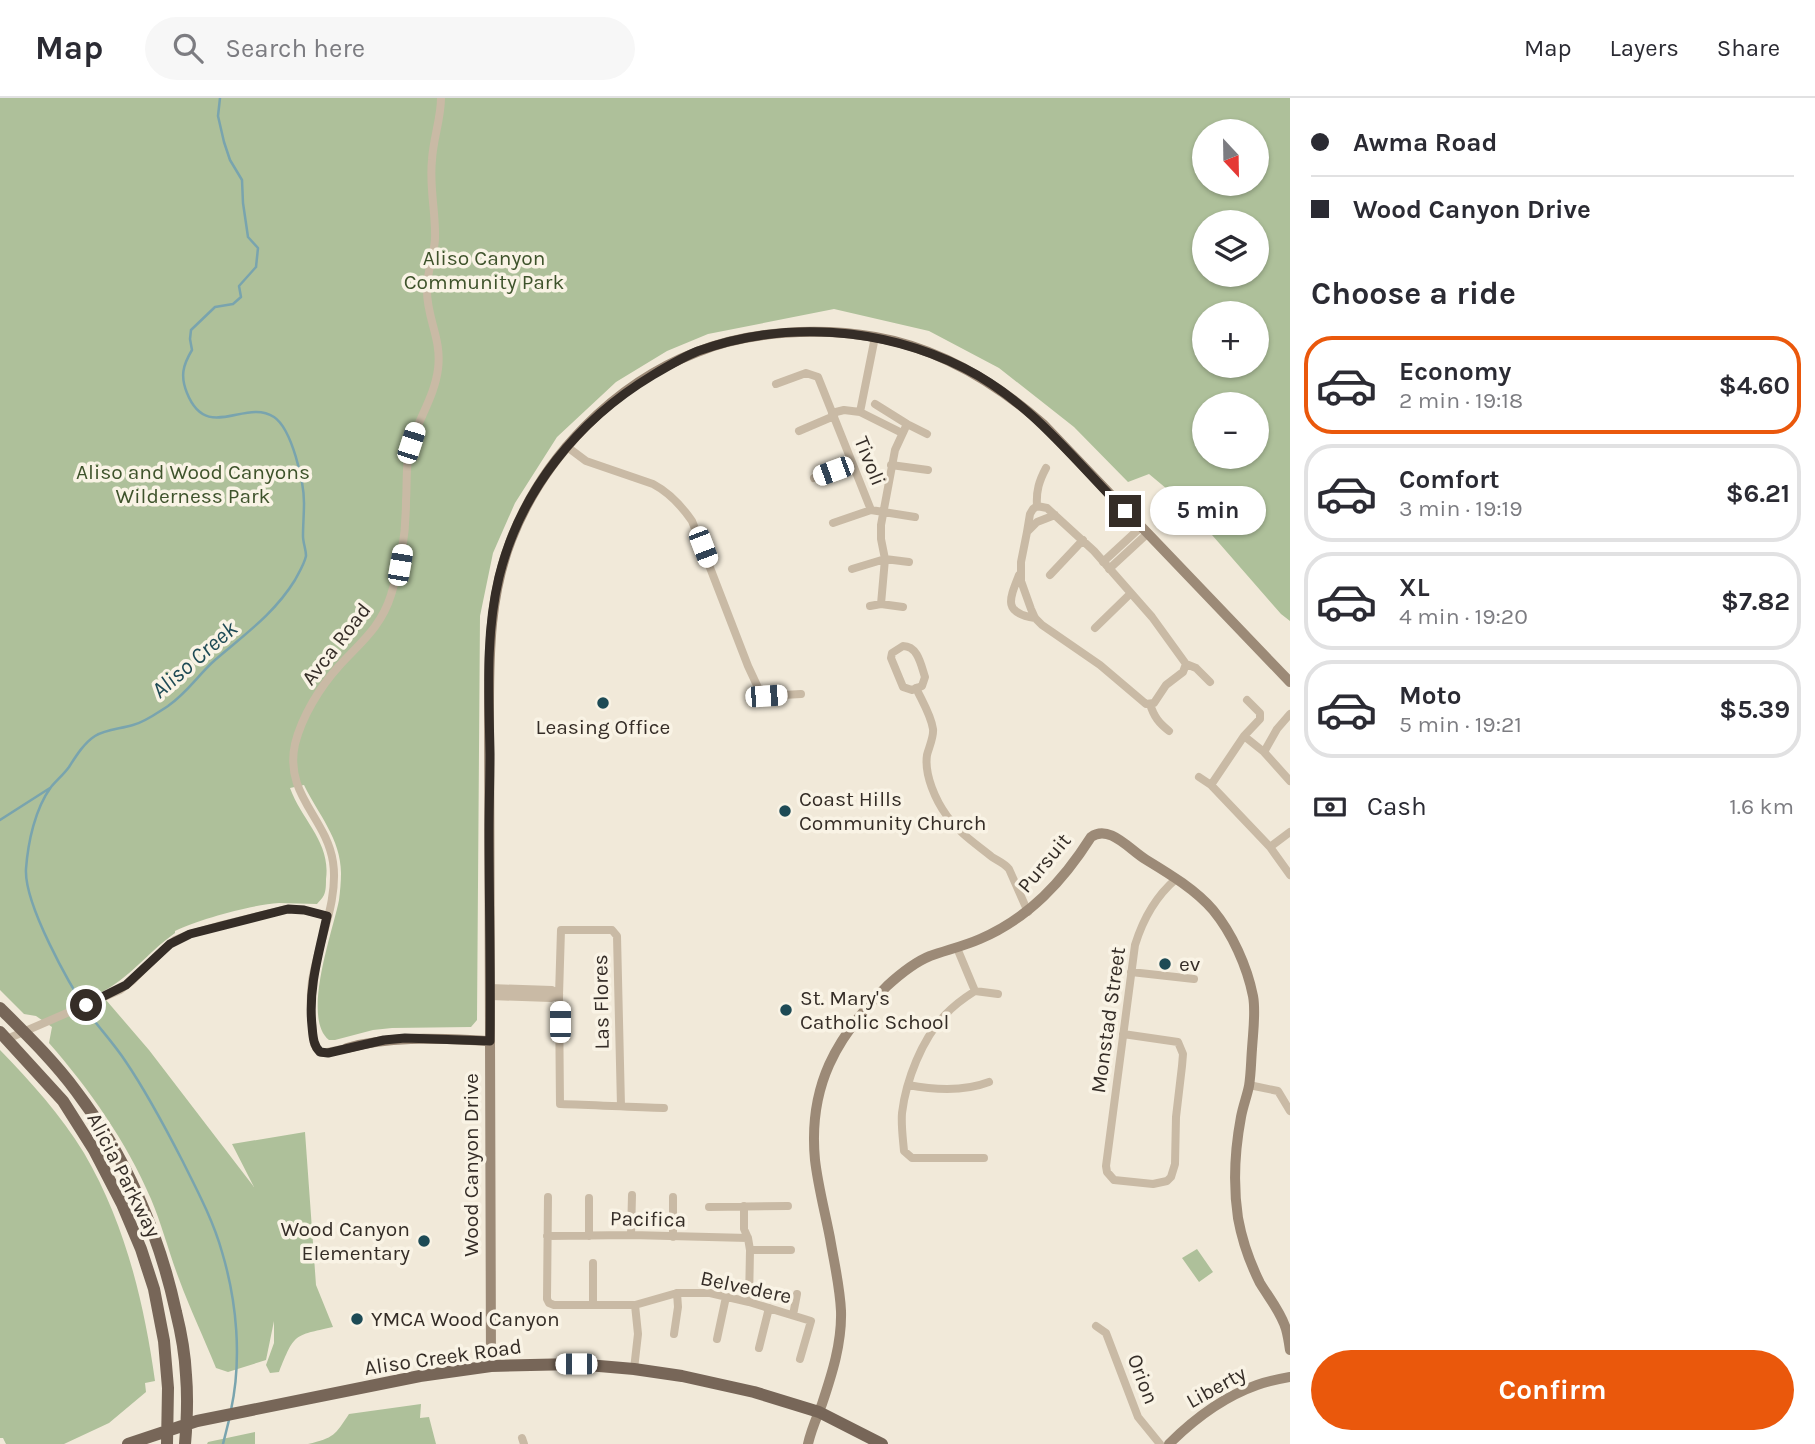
<!DOCTYPE html>
<meta charset="utf-8">
<style>
:root{--surface:#fff;--page:#f7f7f7;--text:#2b2b33;--muted:#7c7c81;--line:#e1e1e2;--accent:#ea580c}
body{margin:0;font-family:Karla,sans-serif;background:var(--page);color:var(--text);height:100vh;display:flex;flex-direction:column;font-size:26px;white-space:nowrap}
*{box-sizing:border-box;margin:0}
p{font-size:23px;color:var(--muted)}
.icon{flex:none;width:38px;height:38px;fill:none;stroke:currentColor;stroke-width:2;stroke-linecap:round;stroke-linejoin:round}
.map{position:relative;flex:1;overflow:hidden}
.side{display:flex;flex-direction:column;background:var(--surface);width:525px}
.side>*{flex:none}
.guide{display:grid;align-content:center;height:154px;padding:0 21px;background:var(--surface)}
.needle{width:46px;rotate:158deg}
.fabs{position:absolute;left:1192px;top:21px;display:grid;gap:14px}
.fabs a{display:grid;place-items:center;width:77px;height:77px;border-radius:50%;background:var(--surface);box-shadow:0 2px 5px #0004;font-size:35px}
.end{position:absolute;width:32px;height:32px;margin:-16px;border:9px solid #352d27;background:#fff;box-shadow:0 0 0 4px #fff}
.from{border-radius:50%}
.bubble{position:absolute;height:49px;border-radius:24px;background:var(--surface);box-shadow:0 2px 5px #0004;font-size:23px;font-weight:700;line-height:49px;text-align:center}
.car{position:absolute;width:21px;height:42px;margin:-21px -10px;border-radius:9px;box-shadow:0 0 5px 2px #0007;background:linear-gradient(#fff 24%,#345 0 40%,#fff 0 76%,#345 0 86%,#fff 0)}
.guide b{display:flex;align-items:center;gap:24px;height:66px;font-size:26px}
.guide b+b{border-top:2px solid var(--line)}
.guide i{width:18px;height:18px;background:var(--text)}
ul{padding:0;list-style:none}
li{display:flex;align-items:center;gap:21px;height:98px;margin:0 14px 10px;padding:0 7px;border:4px solid var(--line);border-radius:28px}
li div{flex:1}
li b{display:block;font-size:26px}
li em{font-style:normal;font-weight:700}
li.on{border-color:var(--accent)}
li>.icon{width:63px;height:63px;stroke-width:1.5}
h2{padding:0 21px;font-size:32px;line-height:84px}
.pay{display:flex;align-items:center;gap:18px;height:77px;padding:0 21px;font-size:26px}
.pay p{margin-inline-start:auto}
.action{display:flex;gap:14px;margin-top:auto;padding:14px 21px}
.action a{flex:1;height:80px;border-radius:42px;background:var(--accent);color:#fff;font-size:28px;font-weight:700;line-height:80px;text-align:center}
header{display:flex;align-items:center;gap:42px;box-sizing:border-box;height:98px;padding:0 35px;background:var(--surface);border-bottom:2px solid var(--line)}
header strong{font-size:33px}
nav{display:flex;gap:38px;margin-inline-start:auto;font-size:24px}
.search{width:490px;height:63px;background:var(--page);display:flex;align-items:center;gap:18px;box-sizing:border-box;padding:0 24px;border-radius:38px;color:var(--muted);font-size:26px}
main{display:flex;flex:1;min-height:0}
.map>svg:first-child{display:block}
.green{fill:#aec09a;fill-rule:evenodd}
.lines{fill:none;stroke-linecap:round;stroke-linejoin:round}
.stream{stroke:#79a4ae;stroke-width:2.5}
.street{stroke:#c9baa5;stroke-width:8}
.secondary{stroke:#9c8a77;stroke-width:10}
.primary{stroke:#776658;stroke-width:12}
.route{stroke:#352d27;stroke-width:9}
.poi-dot{fill:#1d4a55;stroke:#f9f3e5;stroke-width:2.5}
.labels{text-anchor:middle;stroke-width:7;stroke-linejoin:round;paint-order:stroke}
.park-label{font-size:21px;fill:#3e532b;stroke:#f9f3e5}
.street-label{font-size:21px;fill:#352d27;stroke:#f9f3e5}
.poi-label{font-size:21px;fill:#352d27;stroke:#f9f3e5;text-anchor:start}
.water-label{font-size:23px;font-style:italic;fill:#1d4a55;stroke:#f9f3e5}
</style>
<header>
<strong>Map</strong>
<div class="search"><svg class="icon" aria-label="search" viewBox="0 0 24 24"><circle cx="10" cy="10" r="6"/><path d="M15 15l6 6"/></svg>Search here</div>
<nav><a>Map</a><a>Layers</a><a>Share</a></nav>
</header>
<main>
<div class="map">
<svg width="1290" height="1346" viewBox="0 0 1290 1346">
<rect width="100%" height="100%" fill="#f1e9d9"/>
<path class="green" d="M0,0H1290V523L1281,516L1185,406L1149,376L1128,384L1074,329L999,270L929,233L834,211L708,236L667,253L616,284L557,339L515,405L493,455L480,518L477,922L471,929L392,930L373,932L335,942H329C301,920 333,833 339,802C340,794 341,784 341,775C341,741 318,716 304,687L290,690C302,723 331,744 326,781C326,786 326,793 324,797C322,801 319,803 317,806C305,806 291,805 279,805C251,807 200,821 175,833V835C148,854 130,880 100,895L149,952L254,1089L232,1046L305,1034L316,1187L333,1229C293,1238 295,1235 279,1274L270,1275L266,1267L274,1245V1223L266,1262L228,1274L216,1270C204,1240 190,1211 179,1181C169,1155 162,1127 151,1101C126,1043 90,992 49,945L52,929L36,918L24,916L0,892ZM1204,33H1256V86H1204ZM1204,124H1256V177H1204ZM1204,215H1256V268H1204ZM1204,306H1256V359H1204Z
M0,952C31,984 61,1017 84,1055C125,1125 144,1204 155,1283L145,1285L146,1294L109,1325L64,1346H6L3,1340H0Z
M1197,1151L1213,1174L1199,1184L1182,1160Z
M421,1306L420,1320L429,1319L436,1346H308C334,1340 335,1337 349,1316Z
M255,1334V1346H207L208,1344Z"/>
<g class="lines">
<path class="stream" d="M220,0L218,18L224,44L230,62L242,82L243,105L248,139L258,150L256,169L239,188L241,199L233,206L215,209L191,232L190,241L192,252C183,267 180,278 187,295C207,345 245,300 274,319C292,331 304,384 304,405C304,416 303,427 303,438C303,445 306,451 306,458C304,467 299,474 295,482C274,516 245,536 215,562C198,577 188,594 168,608C157,615 145,624 133,627C120,631 106,631 95,638C84,645 76,658 69,669C64,676 57,682 51,689C35,711 28,744 26,771C24,806 69,886 89,916C101,932 115,947 126,964C147,995 165,1029 182,1062C197,1092 213,1122 222,1154C237,1204 242,1261 231,1312
M0,722L50,690
M223,1346L229,1322"/>
<path class="street" d="M875,239L860,314L902,335
M776,286L806,275L818,279L871,412L915,419
M875,306L907,326L927,336
M832,315L844,312L860,314
M799,333L834,318
M566,348L586,363L653,386C670,395 681,407 692,423L748,568L761,596L766,598L801,596
M891,367L928,372
M814,380L852,366
M1037,408C1036,393 1039,383 1046,370
M833,425L871,412
M1027,434L1030,416L1033,411L1037,408L1047,410L1094,453L1152,519L1186,566L1183,574L1166,587L1154,605L1146,606L1100,567L1042,527L1035,520L1031,511L1021,483V464L1027,434L1037,424L1055,417
M1103,464L1141,429
M852,471L885,461L909,464
M1109,471L1148,435
M1019,477C1009,502 1003,515 1035,520
M1050,477L1083,442
M881,506L885,461L881,441V427L895,352L907,326
M870,508L881,506L903,509
M1095,530L1131,495
M903,548C918,548 921,567 925,579L922,588L912,592L903,589L891,560L892,555Z
M1186,566L1196,570L1210,584
M916,590C922,603 931,617 933,631C934,639 929,649 927,657C924,677 936,703 947,718C959,735 976,746 992,759C998,763 1004,765 1009,771L1028,814
M1150,606C1154,619 1159,625 1169,633
M1244,638L1260,621V615L1247,602
M1264,654L1277,631L1290,616
M1199,679L1211,687L1270,749L1290,777
M1211,687L1244,638L1264,654L1290,683
M1270,749L1290,734
M957,850L975,893C964,900 954,907 945,917C922,941 906,982 902,1015C901,1028 903,1041 904,1053L912,1060H984
M1131,874L1194,881
M490,890L552,892L559,897
M975,893L998,896
M491,898L551,900L559,897
M1123,936L1178,944L1183,956L1182,968L1176,1019L1175,1066L1171,1079L1167,1083L1153,1086L1114,1082L1107,1074L1106,1068L1135,847C1143,821 1155,799 1176,781
M7,941L120,892L133,882L163,852L175,842L190,836L218,828L287,811L304,812L327,818
M347,950L322,955L316,950L314,946C312,925 309,904 312,883C318,845 339,802 333,764C326,719 284,697 295,646C302,618 320,589 339,568C361,544 381,529 391,497C401,467 406,434 406,403C407,389 406,375 408,361C412,329 434,303 438,271C442,241 427,221 427,193C426,176 434,159 435,141C436,115 429,89 432,62C433,41 441,21 441,0
M908,987C935,992 963,994 989,984
M1249,987L1278,993L1290,1013
M621,1008L617,838L612,832H561L559,897L560,1006C595,1007 629,1009 664,1010
M548,1099L547,1201L549,1205L554,1207H635L677,1195H710L749,1204L811,1223L800,1261
M673,1099V1139
M589,1100V1138
M744,1108V1131L748,1140L750,1152L749,1204
M709,1109L788,1108
M631,1137L632,1097
M547,1138L631,1137L748,1140
M750,1152H791
M593,1165V1206
M793,1217L797,1196
M1096,1228L1106,1235L1138,1319L1160,1346
M674,1236L678,1209L677,1195
M717,1241L726,1199
M759,1250L769,1210
M634,1271L638,1236L635,1207
M522,1340L524,1346"/>
<path class="secondary" d="M347,950C394,937 442,941 490,943
M491,1268L489,609C489,552 490,496 511,442C543,359 614,286 697,254C749,233 819,229 875,239C938,250 995,284 1043,326L1290,584
M808,1346C811,1332 817,1319 822,1306C832,1276 842,1245 841,1213C840,1189 834,1164 830,1140C825,1114 818,1088 815,1062C808,988 836,939 887,888C899,877 915,864 930,858C947,852 964,848 980,841C1029,820 1063,783 1091,739C1109,726 1129,751 1145,761C1168,775 1195,791 1213,812C1232,835 1247,868 1253,898C1256,914 1253,934 1252,951C1251,963 1251,976 1249,988C1247,998 1243,1008 1241,1019C1235,1051 1233,1087 1238,1120C1242,1142 1250,1165 1260,1185C1269,1200 1281,1214 1286,1231C1288,1238 1289,1245 1290,1252
M1169,1346C1194,1321 1223,1299 1257,1287C1268,1283 1279,1281 1290,1279"/>
<path class="primary" d="M0,910C26,936 54,963 76,993C125,1057 159,1135 176,1214C181,1234 185,1256 186,1277C188,1300 187,1323 185,1346
M0,934L63,1003L94,1052L122,1106L141,1151L154,1191L164,1243L168,1290L167,1346
M128,1346L197,1323L420,1278L491,1268L576,1266L634,1271L682,1278L754,1294L819,1314L882,1346"/>
</g>
<g class="lines">
<path class="route" d="M86,907L126,887L170,846L190,836L288,811L304,812L327,818C319,855 308,890 312,928C313,938 313,947 320,954L328,955L384,942L405,940L490,943C491,873 489,803 489,733C489,707 490,682 490,656C489,597 485,537 499,479C520,393 578,322 653,277C668,268 683,259 698,253C785,222 882,229 964,270C1030,303 1074,362 1125,413"/>
</g>
<g class="poi-dot">
<circle cx="603" cy="605" r="7"/>
<circle cx="785" cy="713" r="7"/>
<circle cx="1165" cy="866" r="7"/>
<circle cx="786" cy="912" r="7"/>
<circle cx="424" cy="1143" r="7"/>
<circle cx="357" cy="1221" r="7"/>
</g>
<g class="labels">
<g class="park-label">
<text x="484" y="167">Aliso Canyon<tspan x="484" dy="24">Community Park</tspan></text>
<text x="193" y="381">Aliso and Wood Canyons<tspan x="193" dy="24">Wilderness Park</tspan></text>
</g>
<g class="street-label">
<text transform="translate(870 363) rotate(68)" y="7">Tivoli</text>
<text transform="translate(336 546) rotate(-52)" y="7">Avca Road</text>
<text transform="translate(1044 765) rotate(-50)" y="7">Pursuit</text>
<text transform="translate(601 904) rotate(-91)" y="7">Las Flores</text>
<text transform="translate(1108 922) rotate(-82)" y="7">Monstad Street</text>
<text transform="translate(471 1067) rotate(-90)" y="7">Wood Canyon Drive</text>
<text transform="translate(124 1077) rotate(63)" y="7">Alicia Parkway</text>
<text transform="translate(648 1121) rotate(1)" y="7">Pacifica</text>
<text transform="translate(746 1189) rotate(12)" y="7">Belvedere</text>
<text transform="translate(443 1259) rotate(-8)" y="7">Aliso Creek Road</text>
<text transform="translate(1143 1281) rotate(69)" y="7">Orion</text>
<text transform="translate(1216 1289) rotate(-29)" y="7">Liberty</text>
</g>
<g class="poi-label">
<text x="603" y="636" text-anchor="middle">Leasing Office</text>
<text x="799" y="708">Coast Hills<tspan x="799" dy="24">Community Church</tspan></text>
<text x="1179" y="873">ev</text>
<text x="800" y="907">St. Mary's<tspan x="800" dy="24">Catholic School</tspan></text>
<text x="410" y="1138" text-anchor="end">Wood Canyon<tspan x="410" dy="24">Elementary</tspan></text>
<text x="371" y="1228">YMCA Wood Canyon</text>
</g>
<g class="water-label">
<text transform="translate(194 561) rotate(-41)" y="8">Aliso Creek</text>
</g>
</g>
</svg>
<div class="fabs">
<a><svg class="needle" viewBox="-14 -14 28 28"><path d="M0-13l5 13h-10z" fill="#e53935"/><path d="M0 13l5-13h-10z" fill="#7c7c81"/></svg></a>
<a><svg class="icon" aria-label="layers" viewBox="0 0 24 24"><path d="M12 4l9 5-9 5-9-5zM3 14l9 5 9-5"/></svg></a>
<a>+</a>
<a>−</a>
</div>
<i class="end from" style="left:86px;top:907px"></i>
<i class="end" style="left:1125px;top:413px"></i>
<div class="bubble" style="left:1150px;top:388px;width:116px">5 min</div>
<i class="car" style="left:411px;top:345px;rotate:18deg"></i>
<i class="car" style="left:833px;top:373px;rotate:250deg"></i>
<i class="car" style="left:703px;top:449px;rotate:159deg"></i>
<i class="car" style="left:400px;top:467px;rotate:10deg"></i>
<i class="car" style="left:766px;top:598px;rotate:86deg"></i>
<i class="car" style="left:560px;top:924px;rotate:0deg"></i>
<i class="car" style="left:576px;top:1266px;rotate:270deg"></i>
</div>
<section class="side">
<div class="guide">
<b><i class="from"></i>Awma Road</b>
<b><i></i>Wood Canyon Drive</b>
</div>
<h2>Choose a ride</h2>
<ul>
<li class="on"><svg class="icon" aria-label="car" viewBox="0 0 24 24"><path d="M5 17H2v-5l4-1 3-4h7l3 4 3 1v5h-3M9 17h6M6 11h13"/><circle cx="7" cy="17" r="2"/><circle cx="17" cy="17" r="2"/></svg><div><b>Economy</b><p>2 min · 19:18</p></div><em>$4.60</em></li>
<li><svg class="icon" aria-label="car" viewBox="0 0 24 24"><path d="M5 17H2v-5l4-1 3-4h7l3 4 3 1v5h-3M9 17h6M6 11h13"/><circle cx="7" cy="17" r="2"/><circle cx="17" cy="17" r="2"/></svg><div><b>Comfort</b><p>3 min · 19:19</p></div><em>$6.21</em></li>
<li><svg class="icon" aria-label="car" viewBox="0 0 24 24"><path d="M5 17H2v-5l4-1 3-4h7l3 4 3 1v5h-3M9 17h6M6 11h13"/><circle cx="7" cy="17" r="2"/><circle cx="17" cy="17" r="2"/></svg><div><b>XL</b><p>4 min · 19:20</p></div><em>$7.82</em></li>
<li><svg class="icon" aria-label="car" viewBox="0 0 24 24"><path d="M5 17H2v-5l4-1 3-4h7l3 4 3 1v5h-3M9 17h6M6 11h13"/><circle cx="7" cy="17" r="2"/><circle cx="17" cy="17" r="2"/></svg><div><b>Moto</b><p>5 min · 19:21</p></div><em>$5.39</em></li>
</ul>
<div class="pay"><svg class="icon" aria-label="cash" viewBox="0 0 24 24"><path d="M3 7h18v10H3z"/><circle cx="12" cy="12" r="2"/></svg>Cash<p>1.6 km</p></div>
<div class="action"><a>Confirm</a></div>
</section>
</main>
